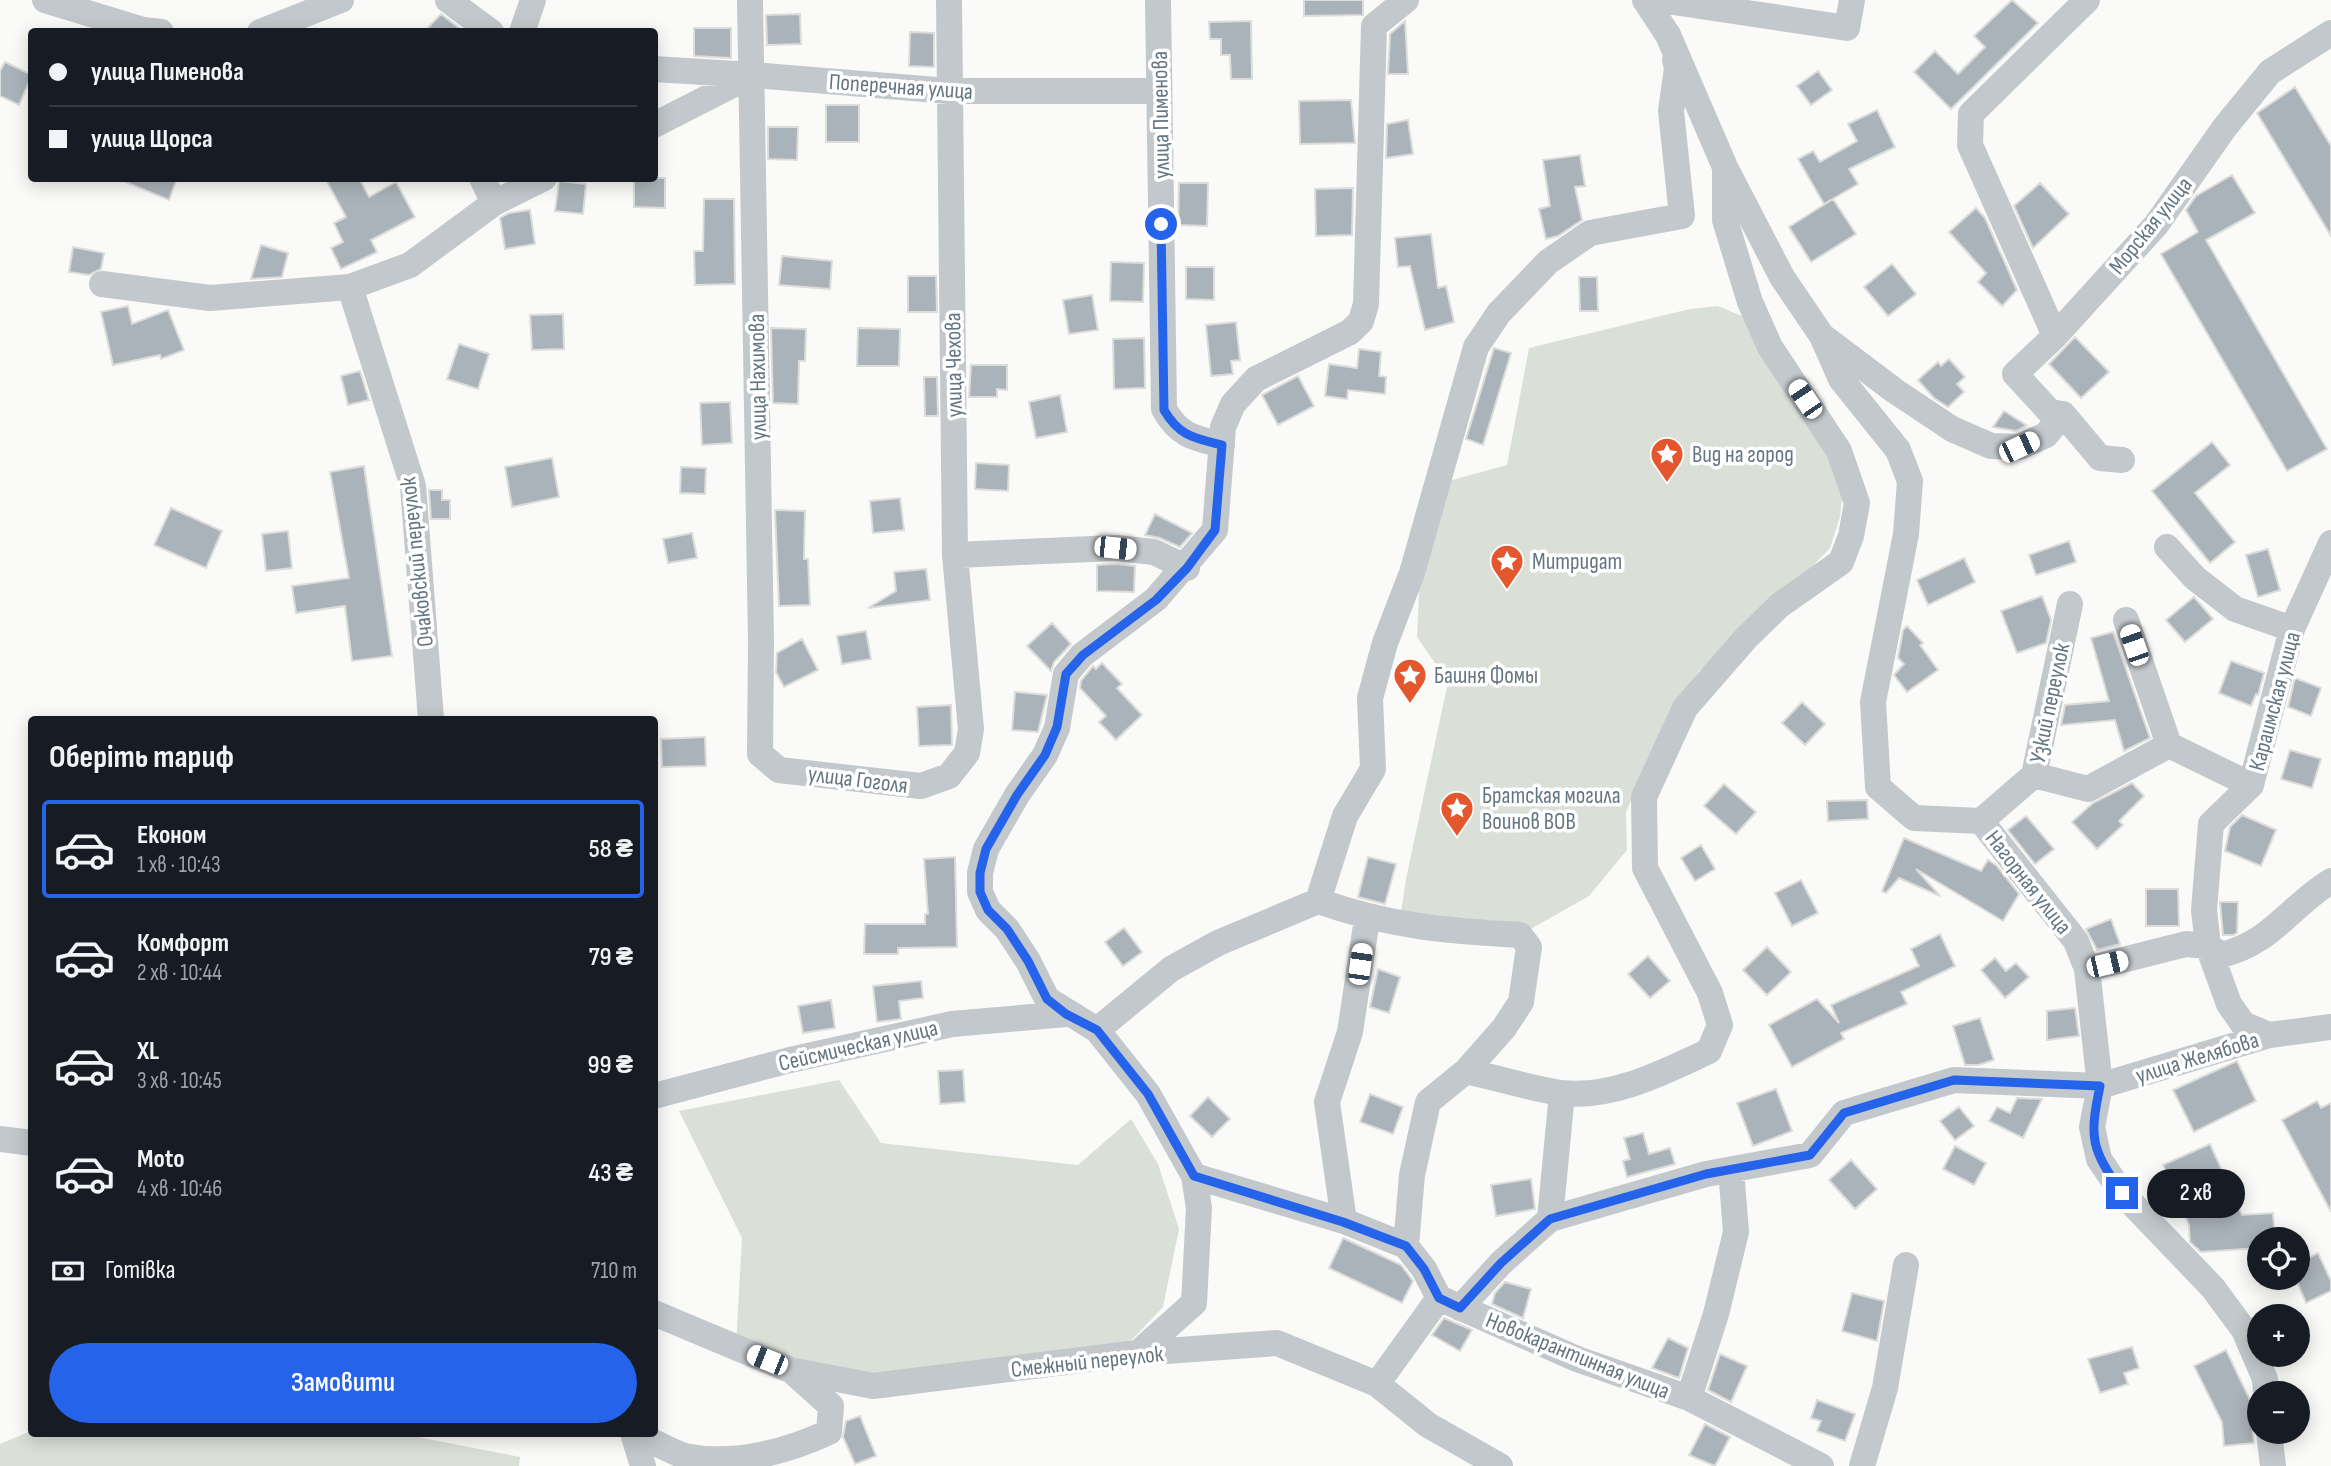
<!DOCTYPE html>
<html lang="uk">
<meta charset="utf-8">
<style>
:root{--surface:#171b24;--page:#20242c;--text:#f1f3f6;--muted:#9ea1a6;--line:#363941;--accent:#2563eb}
body{margin:0;font-family:"Sofia Sans Condensed",sans-serif;background:var(--page);color:var(--text);height:100vh;display:flex;flex-direction:column;font-size:26px;white-space:nowrap}
*{box-sizing:border-box;margin:0}
p{font-size:23px;color:var(--muted)}
.icon{flex:none;width:38px;height:38px;fill:none;stroke:currentColor;stroke-width:2;stroke-linecap:round;stroke-linejoin:round}
.map{position:relative;flex:1;overflow:hidden}
.panel{position:absolute;left:28px;top:716px;width:630px;height:721px;display:flex;flex-direction:column;background:var(--surface);border-radius:7px;box-shadow:0 4px 18px #0003}
.panel>*{flex:none}
.hud{position:absolute;left:28px;top:28px;width:630px;height:154px;border-radius:7px;box-shadow:0 4px 18px #0003;display:grid;align-content:center;height:154px;padding:0 21px;background:var(--surface)}
.buttons{position:absolute;left:2247px;top:1227px;display:grid;gap:14px}
.buttons a{display:grid;place-items:center;width:63px;height:63px;border-radius:50%;background:var(--surface);box-shadow:0 4px 18px #0003;font-size:35px}
.end{position:absolute;width:32px;height:32px;margin:-16px;border:9px solid #2563eb;background:#fff;box-shadow:0 0 0 4px #fff}
.from{border-radius:50%}
.bubble{position:absolute;height:49px;border-radius:24px;background:var(--surface);box-shadow:0 4px 18px #0003;font-size:23px;font-weight:600;line-height:49px;text-align:center}
.car{position:absolute;width:21px;height:42px;margin:-21px -10px;border-radius:9px;box-shadow:0 0 5px 2px #0007;background:linear-gradient(#fff 24%,#345 0 40%,#fff 0 76%,#345 0 86%,#fff 0)}
.hud b{display:flex;align-items:center;gap:24px;height:66px;font-size:26px}
.hud b+b{border-top:2px solid var(--line)}
.hud i{width:18px;height:18px;background:var(--text)}
ul{padding:0;list-style:none}
li{display:flex;align-items:center;gap:21px;height:98px;margin:0 14px 10px;padding:0 7px;border:4px solid transparent;border-radius:7px}
li div{flex:1}
li b{display:block;font-size:26px}
li em{font-style:normal;font-weight:600}
li.active{border-color:var(--accent)}
li>.icon{width:63px;height:63px;stroke-width:1.5}
h2{padding:0 21px;font-size:32px;line-height:84px}
.pay{display:flex;align-items:center;gap:18px;height:77px;padding:0 21px;font-size:26px}
.pay p{margin-inline-start:auto}
.cta{display:flex;gap:14px;margin-top:auto;padding:14px 21px}
.cta a{flex:1;height:80px;border-radius:42px;background:var(--accent);color:#fff;font-size:28px;font-weight:600;line-height:80px;text-align:center}
.map>svg:first-child{display:block}
.green{fill:#dadfd7}
.building{fill:#aab3b9;stroke:#dcdcda;stroke-width:2}
.lines{fill:none;stroke-linecap:round;stroke-linejoin:round}
.minor{stroke:#c3c8cc;stroke-width:26}
.route{stroke:#2563eb;stroke-width:9}
.labels{text-anchor:middle;stroke-width:7;stroke-linejoin:round;paint-order:stroke}
.street-label{font-size:23px;fill:#657683;stroke:#fff}
.poi-label{font-size:23px;fill:#657683;stroke:#fff;text-anchor:start}
</style>
<div class="map">
<svg width="2331" height="1466" viewBox="0 0 2331 1466">
<rect width="100%" height="100%" fill="#fafaf8"/>
<path class="green" d="M1718,306L1744,317L1811,421L1843,490L1840,517L1830,548L1759,622L1699,671L1661,730L1626,812L1627,850L1589,896L1520,935L1400,919L1406,879L1448,682L1417,637L1420,572L1445,482L1507,465L1529,348L1690,309Z
M839,1080L881,1143L1078,1165L1131,1119L1158,1164L1179,1229L1163,1307L1123,1349L864,1379L736,1346L742,1238L679,1111Z
M31,1431L397,1433L520,1457L519,1466H0V1444Z"/>
<path class="building" d="M1304,0H1363V15L1304,16Z
M2012,0L2038,23L1951,109L1914,72L1935,51L1958,74L1985,47L1974,36Z
M441,14L464,32H424Z
M800,14L801,44L767,45L766,15Z
M1251,21L1252,79H1231L1230,55H1221V39H1210L1209,22Z
M1405,21L1408,74H1388L1390,34Z
M694,28H731V58L694,56Z
M910,32L934,33V67L909,66Z
M5,62L32,75L19,105L0,96V71Z
M1818,71L1832,90L1811,105L1797,86Z
M2295,87L2331,146V236L2257,113Z
M1351,100L1355,143L1300,144L1299,101Z
M826,105H859V142H826Z
M1877,110L1895,147L1849,169L1858,184L1824,204L1798,159L1813,151L1820,162L1857,141L1848,124Z
M1408,120L1413,154L1386,158L1387,124Z
M768,127H798L797,160L768,159Z
M1580,155L1585,186L1575,187L1582,220L1558,236L1546,239L1539,209L1550,206L1543,160Z
M2232,175L2255,213L2206,240L2327,449L2287,471L2161,254L2198,232L2186,210L2196,196Z
M116,178H177L169,200Z
M325,178H359L369,197L396,182L415,217L371,240L377,252L341,269L331,248L343,242L334,223L346,217Z
M634,178H665V208L634,207Z
M559,181L586,184L583,214L555,211Z
M1179,183H1208L1207,226L1178,225Z
M2040,183L2069,214L2033,248L2014,206Z
M1353,188L1352,235L1316,236L1315,189Z
M704,199H734L735,284L695,285L694,251H703Z
M1833,199L1856,234L1811,262L1789,227Z
M1976,208L1985,218L2017,290L2002,306L1978,282L1986,273L1949,232Z
M530,210L535,244L505,249L500,218L509,213Z
M1431,234L1438,288L1446,286L1454,322L1425,330L1410,266L1398,267L1395,238Z
M261,245L288,253L282,277L251,279Z
M73,247L104,253L101,269L89,275L69,272Z
M782,256L832,261L830,289L779,285Z
M1111,262L1144,263L1143,302L1110,301Z
M1892,264L1916,294L1888,316L1864,287Z
M1186,267H1214V300L1186,299Z
M908,276H936L937,312H908Z
M1579,277H1597L1598,311H1580Z
M1092,295L1098,330L1069,334L1063,300Z
M128,306L132,324L168,310L184,350L161,359L160,355L113,365L101,312Z
M563,314L564,349L532,350L530,315Z
M1236,322L1240,360L1231,361L1233,374L1211,376L1206,325Z
M771,328L806,329L805,361H799L798,404L773,403Z
M858,328L900,329L899,366H857Z
M2075,337L2109,372L2081,398L2049,364Z
M1144,338L1145,388L1114,389L1113,339Z
M459,344L489,354L478,389L447,379Z
M1494,348L1511,353L1483,445L1466,439Z
M1359,349L1381,352L1379,376L1386,377L1385,394L1348,390L1347,399L1325,396L1329,364L1357,368Z
M1949,359L1965,377L1957,384L1964,392L1948,407L1934,398L1918,380L1938,362L1941,366Z
M971,365H1007V390L997,389V397H969Z
M360,371L369,400L348,405L341,376Z
M1298,376L1314,406L1278,425L1262,395Z
M924,377H937L938,416H925Z
M1060,395L1067,432L1036,438L1029,402Z
M730,402L732,443L702,445L700,403Z
M2004,411L2026,425L2024,427L2016,431L1993,427Z
M2212,442L2230,465L2195,493L2235,542L2210,563L2152,491Z
M552,458L559,497L512,507L505,467Z
M976,463L1009,465L1008,491L975,489Z
M364,466L392,656L352,661L345,606L296,613L292,586L349,578L330,472Z
M681,467L706,468L705,494L680,493Z
M429,490H442V500H450V519H431Z
M900,498L904,530L873,533L870,501Z
M171,508L222,531L206,568L154,545Z
M775,510L805,511L804,559H808L810,605L779,606Z
M1155,514L1192,533L1180,547L1160,538L1145,535Z
M288,531L292,568L266,571L262,534Z
M692,533L697,558L668,563L663,539Z
M2069,541L2076,562L2036,575L2029,555Z
M2268,549L2280,590L2258,597L2246,555Z
M1964,558L1975,582L1928,605L1917,580Z
M1116,564L1135,566L1134,592L1097,591V565Z
M926,569L930,600L868,608L896,591L894,572Z
M2042,596L2051,620L2046,643L2017,653L2001,611Z
M2194,597L2213,619L2185,642L2166,620Z
M1052,623L1071,644L1054,662L1051,671L1027,646Z
M1907,626L1923,643L1920,645L1938,670L1907,692L1894,675L1904,664L1898,658L1903,630Z
M866,631L871,659L842,664L837,636Z
M2113,632L2150,738L2124,751L2115,720L2061,725L2065,705L2109,701L2091,638Z
M802,639L818,670L784,687L776,672L777,653Z
M2231,661L2264,673L2258,695L2256,694L2251,706L2219,693Z
M1102,663L1122,684L1117,688L1142,715L1116,740L1099,722L1106,716L1080,688L1081,681L1093,666L1096,669Z
M2295,678L2321,688L2311,716L2288,707Z
M1015,692L1047,695L1038,732L1012,730Z
M1802,702L1825,724L1805,745L1782,723Z
M951,705L952,745L919,746L917,707Z
M705,737L706,766L662,767L661,739Z
M2290,750L2321,759L2312,788L2281,779Z
M2132,783L2144,796L2119,821L2123,825L2097,849L2072,822L2093,803Z
M1724,784L1756,812L1736,834L1704,806Z
M1867,800L1868,819L1828,821L1827,801Z
M2242,815L2276,830L2261,866L2225,851L2230,827Z
M2026,816L2054,849L2035,864L2008,830Z
M1904,838L1981,871L1988,860L1996,865L2019,894L2003,921L1916,869L1940,896L1899,878L1886,893L1882,891Z
M1701,845L1715,869L1695,881L1681,858Z
M955,857L957,947L898,948V954H864L865,924H925V914H928L924,859Z
M1368,857L1396,864L1385,904L1358,897Z
M1801,880L1818,913L1792,926L1775,893Z
M2146,889H2178L2179,926H2146Z
M2220,902H2238L2237,933L2233,935H2223Z
M2111,919L2120,944L2097,950L2086,929Z
M1124,928L1142,952L1123,966L1105,942Z
M1940,934L1955,966L1901,992L1907,1004L1841,1033L1844,1039L1792,1067L1769,1025L1817,999L1839,1023L1831,1005L1919,966L1911,949Z
M1767,947L1791,972L1767,995L1743,970Z
M1648,956L1670,981L1650,998L1628,974Z
M1995,958L2006,971L2016,963L2029,977L2005,998L1981,970Z
M1378,969L1400,977L1389,1013L1370,1007Z
M921,981L923,998L899,1001L901,1019L877,1022L873,986Z
M831,1000L835,1028L803,1033L798,1006Z
M2075,1008L2079,1036L2047,1040V1011Z
M1980,1018L1994,1060L1978,1065H1965L1953,1026Z
M2237,1061L2256,1101L2194,1132L2173,1090Z
M963,1070L965,1102L940,1104L938,1071Z
M1776,1089L1792,1131L1753,1146L1737,1103Z
M1370,1094L1403,1107L1393,1134L1360,1122Z
M1208,1097L1230,1119L1212,1137L1190,1116Z
M2017,1098L2042,1099L2023,1138L1989,1121L1997,1107L2010,1113Z
M2317,1101L2321,1108L2331,1103V1212L2282,1120Z
M1959,1107L1974,1126L1955,1140L1940,1121Z
M1643,1133L1649,1154L1670,1148L1675,1164L1627,1177L1623,1161L1630,1159L1624,1138Z
M2210,1144L2242,1215L2273,1213L2275,1239H2259V1248L2201,1252L2190,1242L2189,1225L2163,1165Z
M1955,1146L1986,1163L1974,1185L1943,1169Z
M1851,1160L1877,1189L1855,1209L1829,1180Z
M1531,1179L1535,1209L1496,1216L1491,1185Z
M1343,1238L1401,1265L1413,1281L1402,1303L1329,1268Z
M2318,1253L2331,1281V1291L2306,1303L2298,1284V1263Z
M1505,1282L1531,1289L1523,1318L1492,1304L1495,1293Z
M1852,1293L1884,1301L1877,1341L1842,1331Z
M1444,1318L1472,1330L1460,1351L1432,1335Z
M1668,1338L1688,1348L1679,1378L1652,1368Z
M2132,1347L2139,1368L2124,1373L2128,1384L2100,1393L2088,1359Z
M2226,1350L2250,1400L2254,1443L2224,1446L2222,1422L2194,1366Z
M1720,1354L1747,1366L1731,1402L1708,1390Z
M1817,1400L1855,1414L1845,1441L1817,1431L1821,1421L1811,1418Z
M860,1416L876,1456L855,1464L843,1437L846,1421Z
M1705,1424L1730,1437L1715,1466L1689,1455Z"/>
<g class="lines">
<path class="minor" d="M45,0L143,30L161,32
M448,0L491,32
M750,0L761,641L760,754L779,770L921,786L949,776L967,753L971,729L955,555L949,0
M1158,0L1164,409C1179,436 1194,438 1222,445
M1660,0L1847,28L1852,0
M260,32L341,0
M522,32L533,0
M654,69L752,75
M654,125L752,75L949,91H1159
M1727,171L1782,277L1822,336L1895,391L1952,429L1991,446L2019,447L2046,435L2063,414L2100,458L2122,460
M482,178L494,203
M102,284L210,298L350,287L410,265L494,203L544,178
M350,287L413,486L431,719
M1822,336L1841,379L1898,450L1910,481L1906,534L1873,702L1878,787L1914,818L1981,821L2076,941L2087,969L2186,944L2208,946L2221,955C2272,943 2290,906 2331,881
M2055,336L1970,145L1971,114L2087,0
M2063,414L2050,412L2015,374L2055,336L2156,225L2225,127L2270,72L2331,33
M2167,547L2195,578L2235,609L2292,629
M955,555L1116,548L1154,552L1187,568
M2126,620L2169,745L2251,785
M2034,775L2088,789L2169,745
M1981,821L2034,775L2070,604
M1318,901L1345,816L1373,769L1370,698L1385,643L1412,573L1476,347L1499,313L1548,262L1590,233L1682,216L1671,111L1677,68L1675,60
M2087,969L2100,1086L2092,1127L2099,1159L2122,1193L2213,1288L2244,1330L2265,1379L2266,1393
M1097,1030L1171,969L1218,943L1318,901C1389,926 1445,931 1520,935L1529,947L1521,1002L1504,1028L1466,1071
M2269,1035L2243,1024L2229,1004L2208,946L2204,910L2211,824L2251,785L2292,629L2331,543
M654,1096L790,1060L952,1024L1066,1014
M0,1139L32,1143
M1194,1176L1344,1221L1406,1246L1424,1269L1439,1298L1577,1359L1689,1398L1821,1466
M1550,1219L1562,1093
M1344,1221L1327,1102L1350,1032L1367,919
M1406,1246L1412,1175L1428,1102L1466,1071C1497,1078 1529,1088 1561,1093C1612,1099 1664,1072 1709,1051L1720,1025L1710,993L1645,868L1644,797L1685,708L1746,638L1780,605L1841,562L1851,536L1857,503L1839,451L1770,347L1750,302L1725,220V167L1668,35L1645,0
M1460,1308L1501,1263L1550,1219L1706,1174L1810,1155L1844,1113L1954,1080L2100,1086L2269,1035L2331,1027
M654,1313L790,1370L873,1386L1138,1353L1277,1343L1377,1384L1428,1425L1500,1466
M1138,1353L1194,1303L1199,1208L1194,1176L1148,1094L1097,1030L1047,999L1028,961L1007,929L988,910L980,892V873L986,849L1017,795L1045,755L1057,728L1066,674L1082,655L1156,599L1215,530L1223,427L1233,404L1256,379L1350,332L1361,321L1366,304L1374,26L1406,0
M1377,1384L1439,1298
M1689,1398L1716,1314L1736,1232L1731,1170
M2269,1432L2273,1466
M633,1433L643,1466
M635,1433C652,1441 668,1450 684,1456C733,1466 786,1452 829,1432L831,1406L792,1371
M1862,1466L1885,1388L1906,1265"/>
</g>
<g class="lines">
<path class="route" d="M1161,224L1164,410C1179,436 1194,438 1222,445L1215,530L1187,568L1156,600L1083,655L1066,674L1057,727L1045,755L1017,795L986,849L980,873V892L988,910L1007,929L1028,961L1047,999L1066,1014L1097,1030L1148,1094L1194,1176L1343,1222L1406,1246L1424,1269L1439,1298L1460,1308L1501,1263L1550,1219L1706,1174L1810,1155L1844,1113L1954,1080L2100,1086C2089,1139 2091,1148 2122,1193"/>
</g>
<defs>
<symbol id="sight-pin" viewBox="-11 -11 22 30"><path d="M0 17L-7.5 6A9.5 9.5 0 1 1 7.5 6Z" fill="#e4572e" stroke="#fff"/><path d="M0-6L1.8-2.2L6-1.7L2.9 1.2L3.7 5.4L0 3.3L-3.7 5.4L-2.9 1.2L-6-1.7L-1.8-2.2Z" fill="#fff"/></symbol>
</defs>
<g fill-rule="evenodd">
<use href="#sight-pin" x="1648" y="435" width="38" height="52"/>
<use href="#sight-pin" x="1488" y="542" width="38" height="52"/>
<use href="#sight-pin" x="1391" y="656" width="38" height="52"/>
<use href="#sight-pin" x="1438" y="789" width="38" height="52"/>
</g>
<g class="labels">
<g class="street-label">
<text transform="translate(901 86) rotate(4)" y="8">Поперечная улица</text>
<text transform="translate(1160 115) rotate(-91)" y="8">улица Пименова</text>
<text transform="translate(2150 225) rotate(-51)" y="8">Морская улица</text>
<text transform="translate(953 365) rotate(-91)" y="8">улица Чехова</text>
<text transform="translate(757 377) rotate(-91)" y="8">улица Нахимова</text>
<text transform="translate(416 562) rotate(-96)" y="8">Очаковский переулок</text>
<text transform="translate(2274 701) rotate(-75)" y="8">Караимская улица</text>
<text transform="translate(2049 703) rotate(-78)" y="8">Узкий переулок</text>
<text transform="translate(858 779) rotate(7)" y="8">улица Гоголя</text>
<text transform="translate(2029 882) rotate(52)" y="8">Нагорная улица</text>
<text transform="translate(858 1045) rotate(-13)" y="8">Сейсмическая улица</text>
<text transform="translate(2197 1057) rotate(-17)" y="8">улица Желябова</text>
<text transform="translate(1578 1355) rotate(22)" y="8">Новокарантинная улица</text>
<text transform="translate(1087 1361) rotate(-6)" y="8">Смежный переулок</text>
</g>
<g class="poi-label">
<text x="1692" y="462">Вид на город</text>
<text x="1532" y="569">Митридат</text>
<text x="1434" y="683">Башня Фомы</text>
<text x="1482" y="803">Братская могила<tspan x="1482" dy="26">Воинов ВОВ</tspan></text>
</g>
</g>
</svg>
<div class="buttons">
<a><svg class="icon" aria-label="locate" viewBox="0 0 24 24"><circle cx="12" cy="12" r="6"/><path d="M12 2v4M12 18v4M2 12h4M18 12h4"/></svg></a>
<a>+</a>
<a>−</a>
</div>
<i class="end from" style="left:1161px;top:224px"></i>
<i class="end" style="left:2122px;top:1193px"></i>
<div class="bubble" style="left:2147px;top:1169px;width:98px">2 хв</div>
<i class="car" style="left:1805px;top:399px;rotate:326deg"></i>
<i class="car" style="left:2019px;top:447px;rotate:65deg"></i>
<i class="car" style="left:1115px;top:548px;rotate:96deg"></i>
<i class="car" style="left:2134px;top:645px;rotate:341deg"></i>
<i class="car" style="left:1360px;top:964px;rotate:8deg"></i>
<i class="car" style="left:2107px;top:964px;rotate:77deg"></i>
<i class="car" style="left:767px;top:1360px;rotate:292deg"></i>
<div class="hud">
<b><i class="from"></i>улица Пименова</b>
<b><i></i>улица Щорса</b>
</div>
<section class="panel">
<h2>Оберіть тариф</h2>
<ul>
<li class="active"><svg class="icon" aria-label="car" viewBox="0 0 24 24"><path d="M5 17H2v-5l4-1 3-4h7l3 4 3 1v5h-3M9 17h6M6 11h13"/><circle cx="7" cy="17" r="2"/><circle cx="17" cy="17" r="2"/></svg><div><b>Економ</b><p>1 хв · 10:43</p></div><em>58 ₴</em></li>
<li><svg class="icon" aria-label="car" viewBox="0 0 24 24"><path d="M5 17H2v-5l4-1 3-4h7l3 4 3 1v5h-3M9 17h6M6 11h13"/><circle cx="7" cy="17" r="2"/><circle cx="17" cy="17" r="2"/></svg><div><b>Комфорт</b><p>2 хв · 10:44</p></div><em>79 ₴</em></li>
<li><svg class="icon" aria-label="car" viewBox="0 0 24 24"><path d="M5 17H2v-5l4-1 3-4h7l3 4 3 1v5h-3M9 17h6M6 11h13"/><circle cx="7" cy="17" r="2"/><circle cx="17" cy="17" r="2"/></svg><div><b>XL</b><p>3 хв · 10:45</p></div><em>99 ₴</em></li>
<li><svg class="icon" aria-label="car" viewBox="0 0 24 24"><path d="M5 17H2v-5l4-1 3-4h7l3 4 3 1v5h-3M9 17h6M6 11h13"/><circle cx="7" cy="17" r="2"/><circle cx="17" cy="17" r="2"/></svg><div><b>Moto</b><p>4 хв · 10:46</p></div><em>43 ₴</em></li>
</ul>
<div class="pay"><svg class="icon" aria-label="cash" viewBox="0 0 24 24"><path d="M3 7h18v10H3z"/><circle cx="12" cy="12" r="2"/></svg>Готівка<p>710 m</p></div>
<div class="cta"><a>Замовити</a></div>
</section>
</div>
